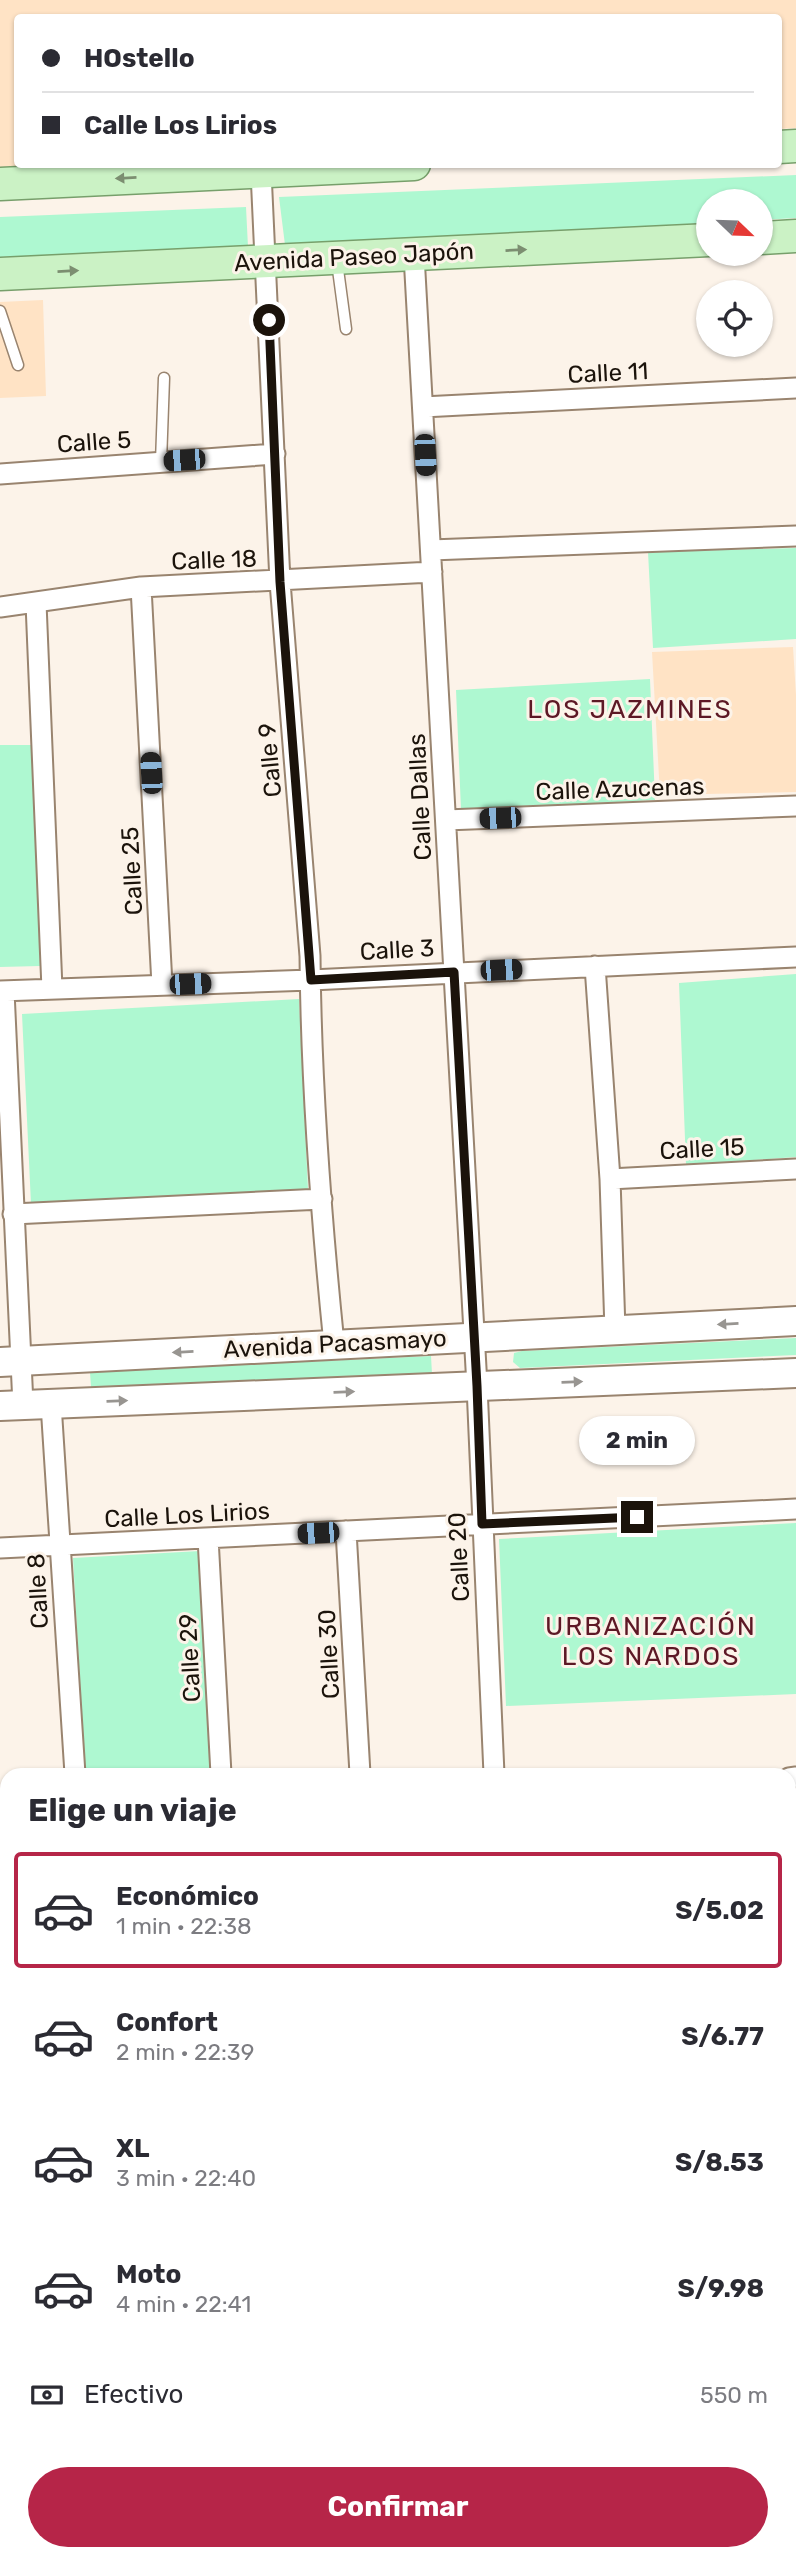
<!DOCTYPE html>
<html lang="es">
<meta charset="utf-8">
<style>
:root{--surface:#fff;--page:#f7f7f7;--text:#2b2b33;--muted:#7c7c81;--line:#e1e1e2;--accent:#b62548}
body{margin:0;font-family:Rubik,sans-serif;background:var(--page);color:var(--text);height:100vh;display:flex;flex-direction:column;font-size:26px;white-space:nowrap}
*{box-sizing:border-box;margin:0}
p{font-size:23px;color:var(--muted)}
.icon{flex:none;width:38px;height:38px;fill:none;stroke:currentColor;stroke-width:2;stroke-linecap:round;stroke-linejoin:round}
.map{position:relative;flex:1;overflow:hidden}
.drawer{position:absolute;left:0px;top:1768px;width:796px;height:793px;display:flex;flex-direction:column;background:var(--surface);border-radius:21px 21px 0 0;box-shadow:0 2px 5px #0004}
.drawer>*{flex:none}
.hud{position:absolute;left:14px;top:14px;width:768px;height:154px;border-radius:7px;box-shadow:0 2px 5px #0004;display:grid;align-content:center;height:154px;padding:0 28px;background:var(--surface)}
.needle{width:46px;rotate:113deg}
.tools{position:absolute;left:696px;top:189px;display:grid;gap:14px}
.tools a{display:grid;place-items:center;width:77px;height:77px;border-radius:50%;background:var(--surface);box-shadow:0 2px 5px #0004;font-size:35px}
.end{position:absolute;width:32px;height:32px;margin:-16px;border:9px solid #1b130b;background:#fff;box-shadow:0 0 0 4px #fff}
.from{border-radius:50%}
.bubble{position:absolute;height:49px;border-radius:24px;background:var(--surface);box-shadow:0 2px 5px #0004;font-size:23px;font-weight:700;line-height:49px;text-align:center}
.car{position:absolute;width:21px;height:42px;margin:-21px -10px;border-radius:9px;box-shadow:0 0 5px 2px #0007;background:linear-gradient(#222 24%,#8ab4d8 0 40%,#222 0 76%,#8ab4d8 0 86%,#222 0)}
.hud b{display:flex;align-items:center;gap:24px;height:66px;font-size:26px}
.hud b+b{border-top:2px solid var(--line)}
.hud i{width:18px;height:18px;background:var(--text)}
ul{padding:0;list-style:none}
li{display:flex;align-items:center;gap:21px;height:116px;margin:0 14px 10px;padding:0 14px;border:4px solid transparent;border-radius:7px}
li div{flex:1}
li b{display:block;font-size:26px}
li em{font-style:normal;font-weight:700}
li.on{border-color:var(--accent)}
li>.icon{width:63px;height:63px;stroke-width:1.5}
h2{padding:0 28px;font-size:32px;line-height:84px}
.pay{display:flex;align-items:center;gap:18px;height:77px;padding:0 28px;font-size:26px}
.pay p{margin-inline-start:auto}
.button{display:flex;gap:14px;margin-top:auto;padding:14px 28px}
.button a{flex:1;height:80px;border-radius:42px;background:var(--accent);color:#fff;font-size:28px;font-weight:700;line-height:80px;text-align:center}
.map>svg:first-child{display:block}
.built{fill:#ffe3c5}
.green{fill:#aef8d1}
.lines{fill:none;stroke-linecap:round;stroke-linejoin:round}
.lane-casing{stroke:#99846f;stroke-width:13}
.street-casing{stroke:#99846f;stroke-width:23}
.secondary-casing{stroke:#99846f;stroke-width:32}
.primary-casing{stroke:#779f6b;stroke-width:35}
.lane{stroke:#fff;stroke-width:10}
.street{stroke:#fff;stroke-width:19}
.secondary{stroke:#fff;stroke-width:28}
.primary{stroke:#cbf2c5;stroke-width:32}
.oneway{fill:#7c8e71}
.oneway2{fill:#989591}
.route{stroke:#1b130b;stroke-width:9}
.labels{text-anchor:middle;stroke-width:6;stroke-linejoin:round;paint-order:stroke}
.street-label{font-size:24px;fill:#1b130b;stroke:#fcf3e9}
.neighbourhood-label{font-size:26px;letter-spacing:2px;fill:#5d1825;stroke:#fcf3e9}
</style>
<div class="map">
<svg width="796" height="2560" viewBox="0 0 796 2560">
<rect width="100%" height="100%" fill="#fcf3e9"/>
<path class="built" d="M0,0H796V128L779,129V18H18V164L104,165L0,170Z
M43,300L46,396L0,398V302Z
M793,647L796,695V792L660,795L652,652Z
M789,2266H796V2349H789Z"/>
<path class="green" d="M796,175V218L761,220V201H709V223L285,245L279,197Z
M246,207L248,247L0,257V217Z
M796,548V639L653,648L648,552Z
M650,679L655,800L461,810L456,690Z
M0,745H36L40,966L0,967Z
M796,974V1157L686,1165L679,983Z
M299,999L308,1189L31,1204L22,1014Z
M796,1338V1355L520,1368L513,1362L514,1353L522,1351Z
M431,1356L432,1374L91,1387L90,1372Z
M796,1523V1694L506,1706L499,1539Z
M200,1551L212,1774H85L73,1558Z
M0,1980H7V2168L0,2169Z"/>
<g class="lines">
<defs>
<path id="lane" d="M337,262L346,329
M0,311L18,365
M161,462L164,378"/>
<path id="street" d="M261,172L280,582L310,956C311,1085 321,1216 334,1344
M414,255L477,1386L494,1774
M423,407L796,388
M0,474L275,454
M431,550L796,536
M141,587L162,985
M36,603L52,989
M0,607L141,587L432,572
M446,820L796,806
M595,966L610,1179L615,1330
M0,991L311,980L796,957
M4,991L23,1405
M610,1179L796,1169
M13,1214L322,1199
M51,1404L75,1774
M346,1531L360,1774
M208,1538L221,1774
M0,1548L796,1509
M789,1778L796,1777
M0,1818L7,1817
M789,1921L796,1920
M0,1964L7,1963
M789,2045L796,2122
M789,2147L796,2146
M0,2186L7,2185
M789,2374L796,2373
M119,2553V2560
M253,2553V2560
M533,2553L534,2560"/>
<path id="secondary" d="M0,1362L796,1321
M0,1406L796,1373
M789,2552H796
M610,2560L760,2553"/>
<path id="primary" d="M779,147L796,146
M0,184L414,164
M761,238L796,236
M0,274L709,240"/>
</defs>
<use href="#lane" class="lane-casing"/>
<use href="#street" class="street-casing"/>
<use href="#secondary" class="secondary-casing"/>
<use href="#primary" class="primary-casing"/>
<use href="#lane" class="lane"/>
<use href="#street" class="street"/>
<use href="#secondary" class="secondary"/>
<use href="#primary" class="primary"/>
</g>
<defs><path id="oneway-solid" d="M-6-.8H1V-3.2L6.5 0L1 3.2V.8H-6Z" transform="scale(1.75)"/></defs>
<g class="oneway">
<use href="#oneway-solid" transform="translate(126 178) rotate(177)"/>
<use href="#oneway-solid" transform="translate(516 250) rotate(-3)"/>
<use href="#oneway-solid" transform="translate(68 271) rotate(-3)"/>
</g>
<g class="oneway2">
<use href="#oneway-solid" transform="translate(728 1324) rotate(177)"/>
<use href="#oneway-solid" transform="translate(183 1352) rotate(177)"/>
<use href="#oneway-solid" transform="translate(572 1382) rotate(-2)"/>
<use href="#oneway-solid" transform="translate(344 1392) rotate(-2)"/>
<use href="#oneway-solid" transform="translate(117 1401) rotate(-2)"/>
</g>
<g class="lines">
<path class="route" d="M269,320L280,582L311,980L454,972L477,1386L482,1524L637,1517"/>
</g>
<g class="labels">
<g class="street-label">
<text transform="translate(354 257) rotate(-3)" y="8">Avenida Paseo Japón</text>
<text transform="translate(608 373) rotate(-3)" y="8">Calle 11</text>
<text transform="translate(94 442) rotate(-4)" y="8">Calle 5</text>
<text transform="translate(214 560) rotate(-2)" y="8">Calle 18</text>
<text transform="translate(270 760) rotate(-95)" y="8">Calle 9</text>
<text transform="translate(620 789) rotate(-2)" y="8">Calle Azucenas</text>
<text transform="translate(420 797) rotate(-93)" y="8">Calle Dallas</text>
<text transform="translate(132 871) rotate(-93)" y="8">Calle 25</text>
<text transform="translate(397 950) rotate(-3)" y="8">Calle 3</text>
<text transform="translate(702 1149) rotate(-3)" y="8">Calle 15</text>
<text transform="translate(335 1344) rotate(-3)" y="8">Avenida Pacasmayo</text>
<text transform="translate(187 1515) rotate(-3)" y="8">Calle Los Lirios</text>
<text transform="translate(459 1557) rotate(-93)" y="8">Calle 20</text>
<text transform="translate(38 1591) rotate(-93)" y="8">Calle 8</text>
<text transform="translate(329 1654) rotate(-93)" y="8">Calle 30</text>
<text transform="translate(190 1658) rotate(-93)" y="8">Calle 29</text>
</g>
<g class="neighbourhood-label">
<text x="630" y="718">LOS JAZMINES</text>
<text x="651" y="1635">URBANIZACIÓN<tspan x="651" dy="30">LOS NARDOS</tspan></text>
</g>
</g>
</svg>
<div class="tools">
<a><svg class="needle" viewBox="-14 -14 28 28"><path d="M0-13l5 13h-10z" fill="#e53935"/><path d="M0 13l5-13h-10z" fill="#7c7c81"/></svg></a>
<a><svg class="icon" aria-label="locate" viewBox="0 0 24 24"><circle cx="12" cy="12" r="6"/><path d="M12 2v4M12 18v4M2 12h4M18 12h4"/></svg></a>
</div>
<i class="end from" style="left:269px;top:320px"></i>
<i class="end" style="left:637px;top:1517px"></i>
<div class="bubble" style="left:579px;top:1416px;width:116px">2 min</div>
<i class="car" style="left:425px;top:455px;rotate:177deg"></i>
<i class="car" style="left:184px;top:460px;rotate:266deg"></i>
<i class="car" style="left:151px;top:773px;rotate:357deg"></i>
<i class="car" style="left:500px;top:818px;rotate:268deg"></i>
<i class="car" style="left:501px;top:970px;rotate:87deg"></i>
<i class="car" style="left:190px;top:984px;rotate:88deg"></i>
<i class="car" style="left:318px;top:1533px;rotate:267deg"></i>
<div class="hud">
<b><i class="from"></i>HOstello</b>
<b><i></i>Calle Los Lirios</b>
</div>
<section class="drawer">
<h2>Elige un viaje</h2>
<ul>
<li class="on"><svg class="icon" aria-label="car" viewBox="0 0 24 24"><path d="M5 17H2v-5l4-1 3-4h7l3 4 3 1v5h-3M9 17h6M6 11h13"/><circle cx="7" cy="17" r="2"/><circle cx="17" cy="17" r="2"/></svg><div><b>Económico</b><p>1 min · 22:38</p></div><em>S/5.02</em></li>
<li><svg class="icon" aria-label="car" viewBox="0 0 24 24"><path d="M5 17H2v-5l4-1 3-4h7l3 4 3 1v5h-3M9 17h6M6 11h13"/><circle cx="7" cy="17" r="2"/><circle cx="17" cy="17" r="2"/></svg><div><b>Confort</b><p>2 min · 22:39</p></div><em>S/6.77</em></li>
<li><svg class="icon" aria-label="car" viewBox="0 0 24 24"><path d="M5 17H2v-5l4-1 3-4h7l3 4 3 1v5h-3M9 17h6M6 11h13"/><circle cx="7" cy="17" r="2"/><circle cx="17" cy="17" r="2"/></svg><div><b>XL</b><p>3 min · 22:40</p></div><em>S/8.53</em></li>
<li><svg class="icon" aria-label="car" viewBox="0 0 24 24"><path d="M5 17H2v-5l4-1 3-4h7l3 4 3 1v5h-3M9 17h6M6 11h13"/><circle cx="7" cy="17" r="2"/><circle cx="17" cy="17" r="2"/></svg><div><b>Moto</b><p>4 min · 22:41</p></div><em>S/9.98</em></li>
</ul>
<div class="pay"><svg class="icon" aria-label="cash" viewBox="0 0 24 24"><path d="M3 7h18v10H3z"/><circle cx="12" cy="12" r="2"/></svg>Efectivo<p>550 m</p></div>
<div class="button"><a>Confirmar</a></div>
</section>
</div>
